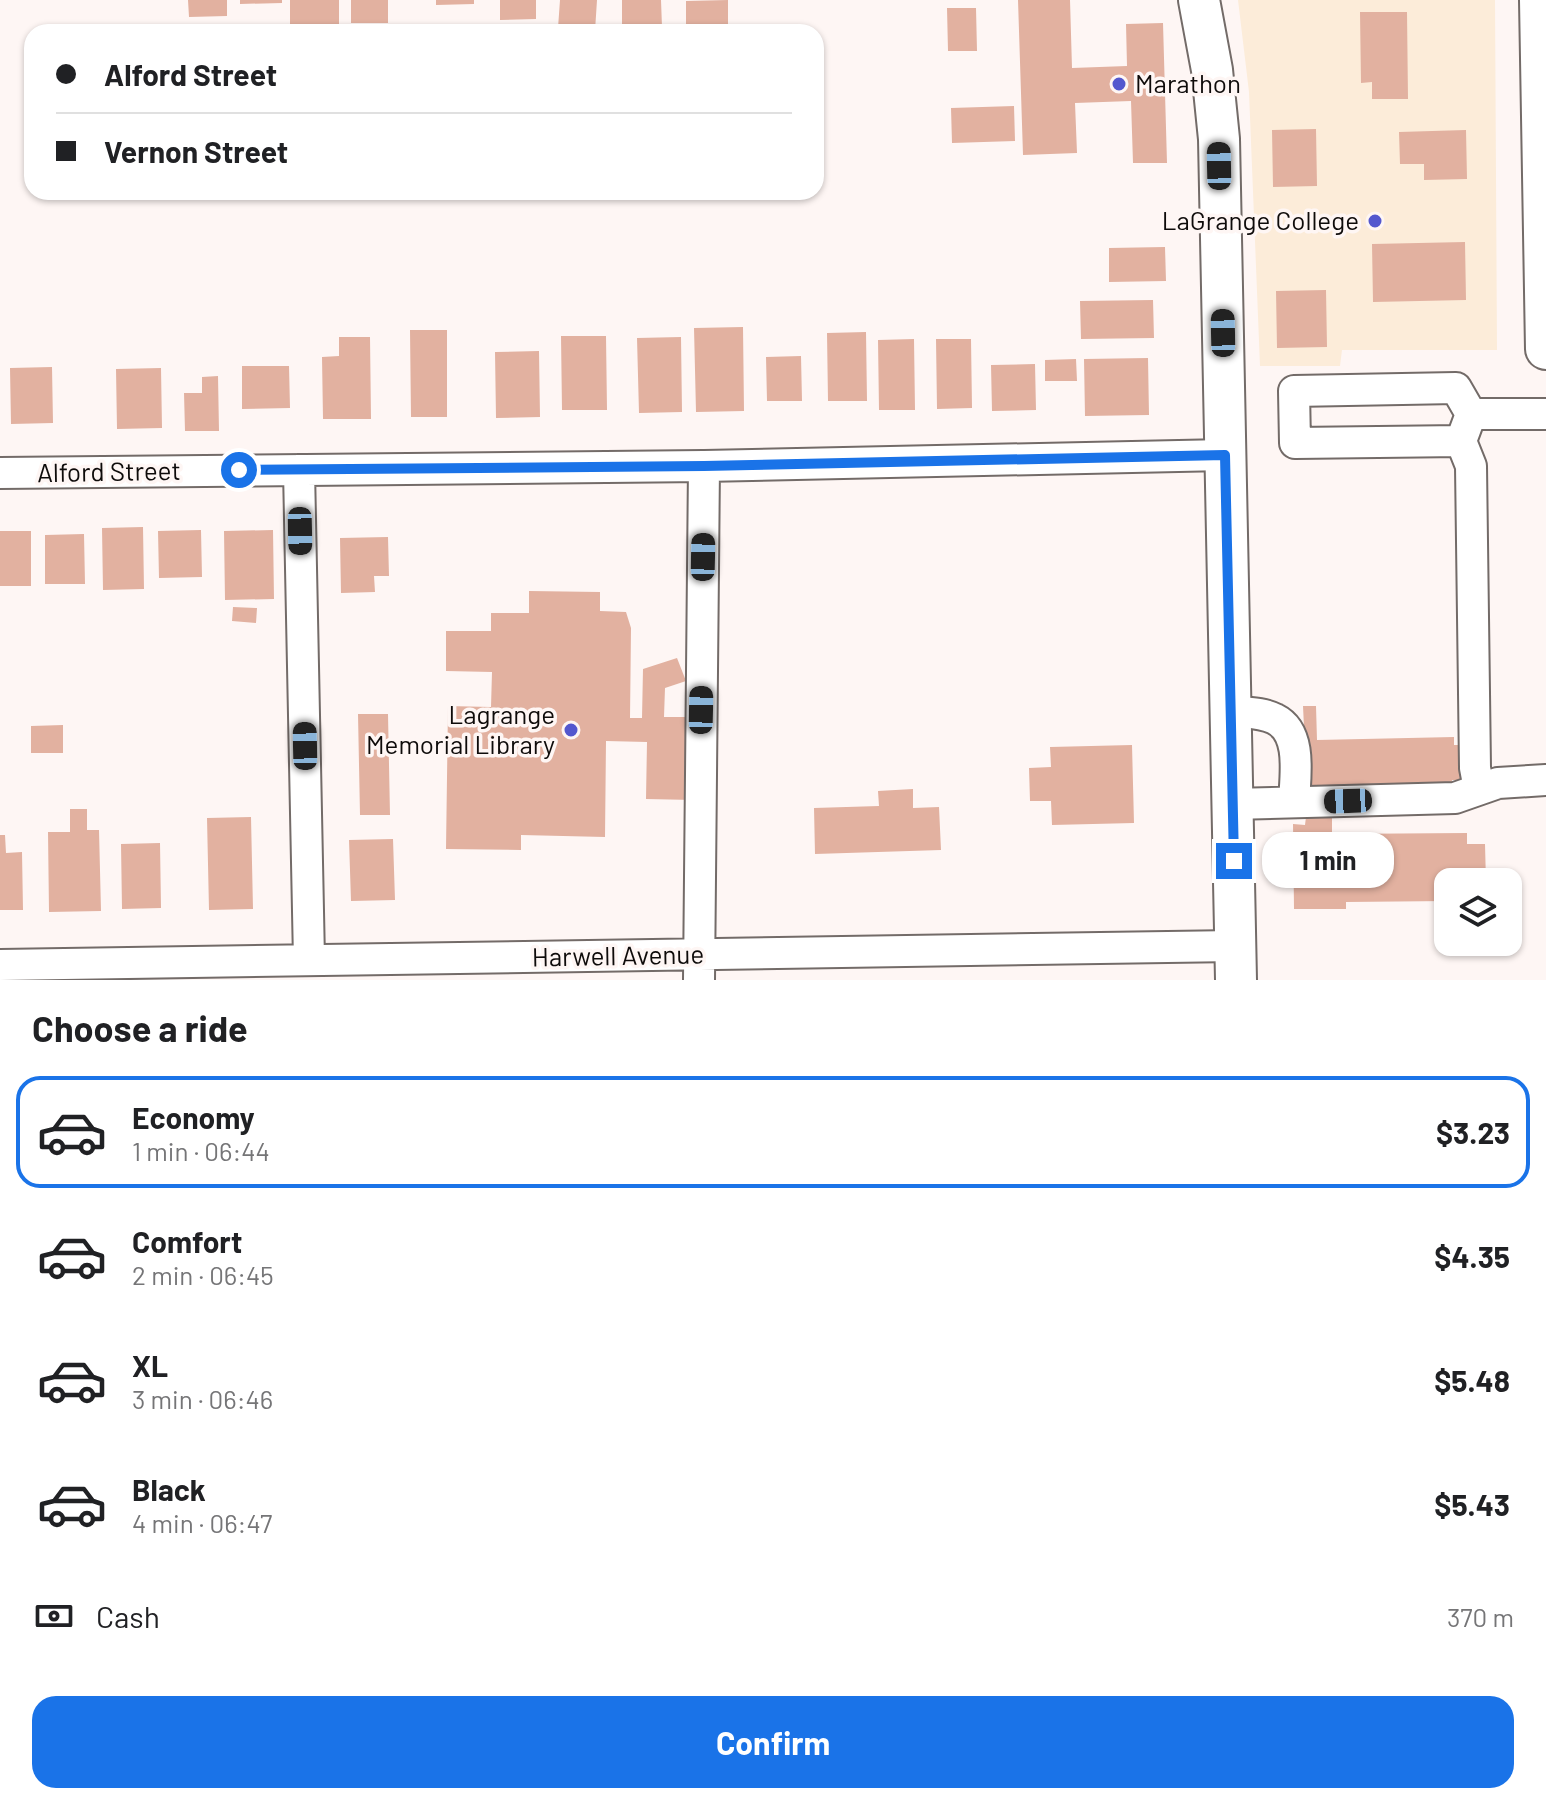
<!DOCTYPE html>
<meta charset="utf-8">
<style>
:root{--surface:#fff;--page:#f6f6f6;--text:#202124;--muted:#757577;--line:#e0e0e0;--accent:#1a73e8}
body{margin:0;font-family:Barlow,sans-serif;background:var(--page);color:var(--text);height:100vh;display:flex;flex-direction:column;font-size:30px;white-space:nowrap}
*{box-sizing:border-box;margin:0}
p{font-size:26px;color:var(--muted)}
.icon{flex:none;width:44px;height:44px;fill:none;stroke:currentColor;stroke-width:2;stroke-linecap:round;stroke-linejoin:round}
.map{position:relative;height:980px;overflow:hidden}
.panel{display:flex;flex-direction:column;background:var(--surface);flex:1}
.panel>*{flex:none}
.top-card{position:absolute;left:24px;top:24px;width:800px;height:176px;border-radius:24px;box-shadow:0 2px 6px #0004;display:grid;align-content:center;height:176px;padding:0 32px;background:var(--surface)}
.fabs{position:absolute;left:1434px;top:868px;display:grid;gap:16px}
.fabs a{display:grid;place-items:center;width:88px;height:88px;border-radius:16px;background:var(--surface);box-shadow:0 2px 6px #0004;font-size:40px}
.end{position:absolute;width:36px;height:36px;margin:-18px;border:10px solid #1a73e8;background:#fff;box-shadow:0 0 0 4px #fff}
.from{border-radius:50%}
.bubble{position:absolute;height:56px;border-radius:24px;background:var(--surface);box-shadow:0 2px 6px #0004;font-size:26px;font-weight:700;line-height:56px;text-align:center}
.car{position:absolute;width:24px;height:48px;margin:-24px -12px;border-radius:10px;box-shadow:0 0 6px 2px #0007;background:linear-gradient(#222 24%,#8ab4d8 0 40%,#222 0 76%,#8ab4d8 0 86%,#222 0)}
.top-card b{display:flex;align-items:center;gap:28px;height:76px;font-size:30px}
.top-card b+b{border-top:2px solid var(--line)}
.top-card i{width:20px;height:20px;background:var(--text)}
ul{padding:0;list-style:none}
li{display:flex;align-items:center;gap:24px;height:112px;margin:0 16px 12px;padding:0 16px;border:4px solid transparent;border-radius:24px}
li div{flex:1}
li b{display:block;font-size:30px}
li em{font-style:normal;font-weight:700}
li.on{border-color:var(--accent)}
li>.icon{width:72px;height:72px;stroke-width:1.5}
h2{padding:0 32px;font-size:36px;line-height:96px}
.pay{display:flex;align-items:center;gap:20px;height:88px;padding:0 32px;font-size:30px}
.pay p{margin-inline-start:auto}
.cta{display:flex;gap:16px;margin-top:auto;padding:16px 32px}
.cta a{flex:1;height:92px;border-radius:24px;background:var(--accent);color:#fff;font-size:32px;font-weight:700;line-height:92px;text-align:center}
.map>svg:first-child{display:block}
.education{fill:#fcecd9}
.building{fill:#e2b1a0}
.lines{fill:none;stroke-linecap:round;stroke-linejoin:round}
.minor-casing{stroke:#736b68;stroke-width:34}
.major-casing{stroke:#736b68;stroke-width:44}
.minor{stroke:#fff;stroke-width:30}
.major{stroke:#fff;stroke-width:40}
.route{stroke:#1a73e8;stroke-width:10}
.poi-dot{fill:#5357ce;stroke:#fef6f4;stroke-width:3}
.labels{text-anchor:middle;stroke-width:7;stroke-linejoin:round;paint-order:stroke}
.poi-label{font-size:26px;fill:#0e0b0a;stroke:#fef6f4;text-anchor:end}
.street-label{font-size:26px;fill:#0e0b0a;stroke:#fef6f4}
</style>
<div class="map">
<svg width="1546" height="980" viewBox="0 0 1546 980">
<rect width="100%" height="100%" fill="#fef6f4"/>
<path class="education" d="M1238,0H1495L1497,350H1342L1340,366H1260L1249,92Z"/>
<path class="building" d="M188,0H227V16L189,17Z
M240,0H282V3L240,4Z
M290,0H339V25H290Z
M351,0H388V23H351Z
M436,0H474V4L436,5Z
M500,0H536V19L500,20Z
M560,0H597L595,31L558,28Z
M622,0H661L662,27L622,28Z
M728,0V32H686V1Z
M1018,0H1070L1072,68L1127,66L1126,24L1163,23L1167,163H1133L1131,101L1075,103L1077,153L1023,155Z
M947,8H976L977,51H948Z
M1360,12H1407L1408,99H1372V82L1361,83Z
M1014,106L1015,141L952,143L951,108Z
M1316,129L1317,186L1273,187L1272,130Z
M1466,130L1467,179L1424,180V164H1400L1399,132Z
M1465,242L1466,300L1373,302L1372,244Z
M1165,247L1166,281L1109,282V248Z
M1326,290L1327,347L1277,348L1276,291Z
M1153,300L1154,338L1081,339L1080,301Z
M743,327L744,411L696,412L694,328Z
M410,330H447V417H411Z
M866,332L867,401H828L827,333Z
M561,336H606L607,410H562Z
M339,337H370L371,419H323L322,357L339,356Z
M681,337L682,412L639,413L637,338Z
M914,339L915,410H879L878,340Z
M936,339H971L972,408L937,409Z
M539,351L540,417L496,418L495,352Z
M801,356L802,401H767L766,357Z
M1148,358L1149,415L1085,416L1084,359Z
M1076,359L1077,381H1045V360Z
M1035,364L1036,410L992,411L991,365Z
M242,366H289L290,408L242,409Z
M52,367L53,423L11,424L10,368Z
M161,368L162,428L117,429L116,369Z
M218,376L219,431H185L184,393H202V377Z
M143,527L144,589L103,590L102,528Z
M201,530L202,577L159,578L158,531Z
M273,530L274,599L225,600L224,531Z
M0,531H31V586H0Z
M84,534L85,584H45V535Z
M388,537L389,576H374L375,592L341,593L340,538Z
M529,591L600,592V611L626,612L631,628L630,718H642L643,669L677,658L686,681L665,688L664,717H695L694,800L646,799L647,742L606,741L605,837L521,835V850L446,849L448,706L491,707L492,672L446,671V631H491V613H529Z
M233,607L257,608L256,623L232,621Z
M1303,706H1316L1317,740L1454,737V745H1463L1464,780H1452V786L1307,790Z
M358,714H388L390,815H360Z
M63,725V753H31V726Z
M1132,745L1134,823L1052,825L1051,801H1030L1029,768L1051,767L1050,747Z
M913,789V808L939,807L941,850L815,854L814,808L879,806L878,791Z
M70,809H87V830H99L101,911L49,912L48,832H70Z
M1332,816V834L1467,833V844H1485L1486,882H1448V901L1346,902V909H1294L1293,824L1305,825L1306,817Z
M251,817L253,909L209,910L207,818Z
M0,835H5L6,853L22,852L23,910H0Z
M393,839L395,900L351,901L349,840Z
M160,843L161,908L122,909L121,844Z"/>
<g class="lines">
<defs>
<path id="minor" d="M1456,388L1471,414L1461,441L1295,443L1294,391Z
M1471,414H1546
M1461,441L1471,466L1475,768L1479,789
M299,470L309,960
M0,473L704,466L1225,455
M1230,711C1245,713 1262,712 1275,719C1303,733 1295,777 1294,802
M1232,804L1455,798L1498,783L1546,780
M0,965L1235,946
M699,980L704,466"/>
<path id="major" d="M1199,0L1212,70L1219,139L1236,980
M1540,0L1546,349"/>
</defs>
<use href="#minor" class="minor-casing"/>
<use href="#major" class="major-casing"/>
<use href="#minor" class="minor"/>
<use href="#major" class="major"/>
</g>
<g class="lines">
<path class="route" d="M239,470L704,466L1225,455L1234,861"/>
</g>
<g class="poi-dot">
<circle cx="1119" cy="84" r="8"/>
<circle cx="1375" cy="221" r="8"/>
<circle cx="571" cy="730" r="8"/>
</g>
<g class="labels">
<g class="poi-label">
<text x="1135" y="93" text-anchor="start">Marathon</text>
<text x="1359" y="230">LaGrange College</text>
<text x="555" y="724">Lagrange<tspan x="555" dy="30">Memorial Library</tspan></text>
</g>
<g class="street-label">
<text transform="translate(109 472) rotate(-1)" y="9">Alford Street</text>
<text transform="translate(618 956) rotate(-1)" y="9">Harwell Avenue</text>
</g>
</g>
</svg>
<div class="fabs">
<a><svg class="icon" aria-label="layers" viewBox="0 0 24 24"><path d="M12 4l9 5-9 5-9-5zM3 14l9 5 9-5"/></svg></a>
</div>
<i class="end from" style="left:239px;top:470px"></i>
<i class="end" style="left:1234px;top:861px"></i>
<div class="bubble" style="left:1262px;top:832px;width:132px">1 min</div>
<i class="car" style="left:1219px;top:166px;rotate:359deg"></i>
<i class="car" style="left:1223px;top:333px;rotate:359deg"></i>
<i class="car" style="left:300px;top:531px;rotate:179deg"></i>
<i class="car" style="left:703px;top:557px;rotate:1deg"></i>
<i class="car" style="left:701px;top:710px;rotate:1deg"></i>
<i class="car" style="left:305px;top:746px;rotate:359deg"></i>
<i class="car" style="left:1348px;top:801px;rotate:268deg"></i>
<div class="top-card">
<b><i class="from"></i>Alford Street</b>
<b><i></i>Vernon Street</b>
</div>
</div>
<section class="panel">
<h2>Choose a ride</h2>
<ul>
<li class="on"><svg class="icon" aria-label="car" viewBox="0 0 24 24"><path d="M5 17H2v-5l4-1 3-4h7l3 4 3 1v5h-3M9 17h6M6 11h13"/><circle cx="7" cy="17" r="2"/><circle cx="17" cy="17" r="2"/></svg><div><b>Economy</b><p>1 min · 06:44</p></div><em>$3.23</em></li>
<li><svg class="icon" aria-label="car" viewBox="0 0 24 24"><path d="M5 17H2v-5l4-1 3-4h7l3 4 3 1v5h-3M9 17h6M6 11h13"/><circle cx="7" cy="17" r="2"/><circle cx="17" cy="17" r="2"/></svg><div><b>Comfort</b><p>2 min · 06:45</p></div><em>$4.35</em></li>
<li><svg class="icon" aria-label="car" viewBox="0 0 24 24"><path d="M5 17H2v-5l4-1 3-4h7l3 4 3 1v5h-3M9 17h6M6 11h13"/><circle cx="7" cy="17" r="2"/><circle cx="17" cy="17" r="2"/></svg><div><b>XL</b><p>3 min · 06:46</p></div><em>$5.48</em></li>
<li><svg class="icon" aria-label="car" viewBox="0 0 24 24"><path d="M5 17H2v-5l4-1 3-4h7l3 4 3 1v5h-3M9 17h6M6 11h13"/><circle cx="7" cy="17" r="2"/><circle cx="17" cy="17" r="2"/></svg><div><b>Black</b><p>4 min · 06:47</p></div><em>$5.43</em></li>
</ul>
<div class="pay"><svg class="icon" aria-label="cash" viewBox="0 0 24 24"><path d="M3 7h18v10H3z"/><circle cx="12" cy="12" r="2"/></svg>Cash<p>370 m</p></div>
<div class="cta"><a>Confirm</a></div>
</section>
